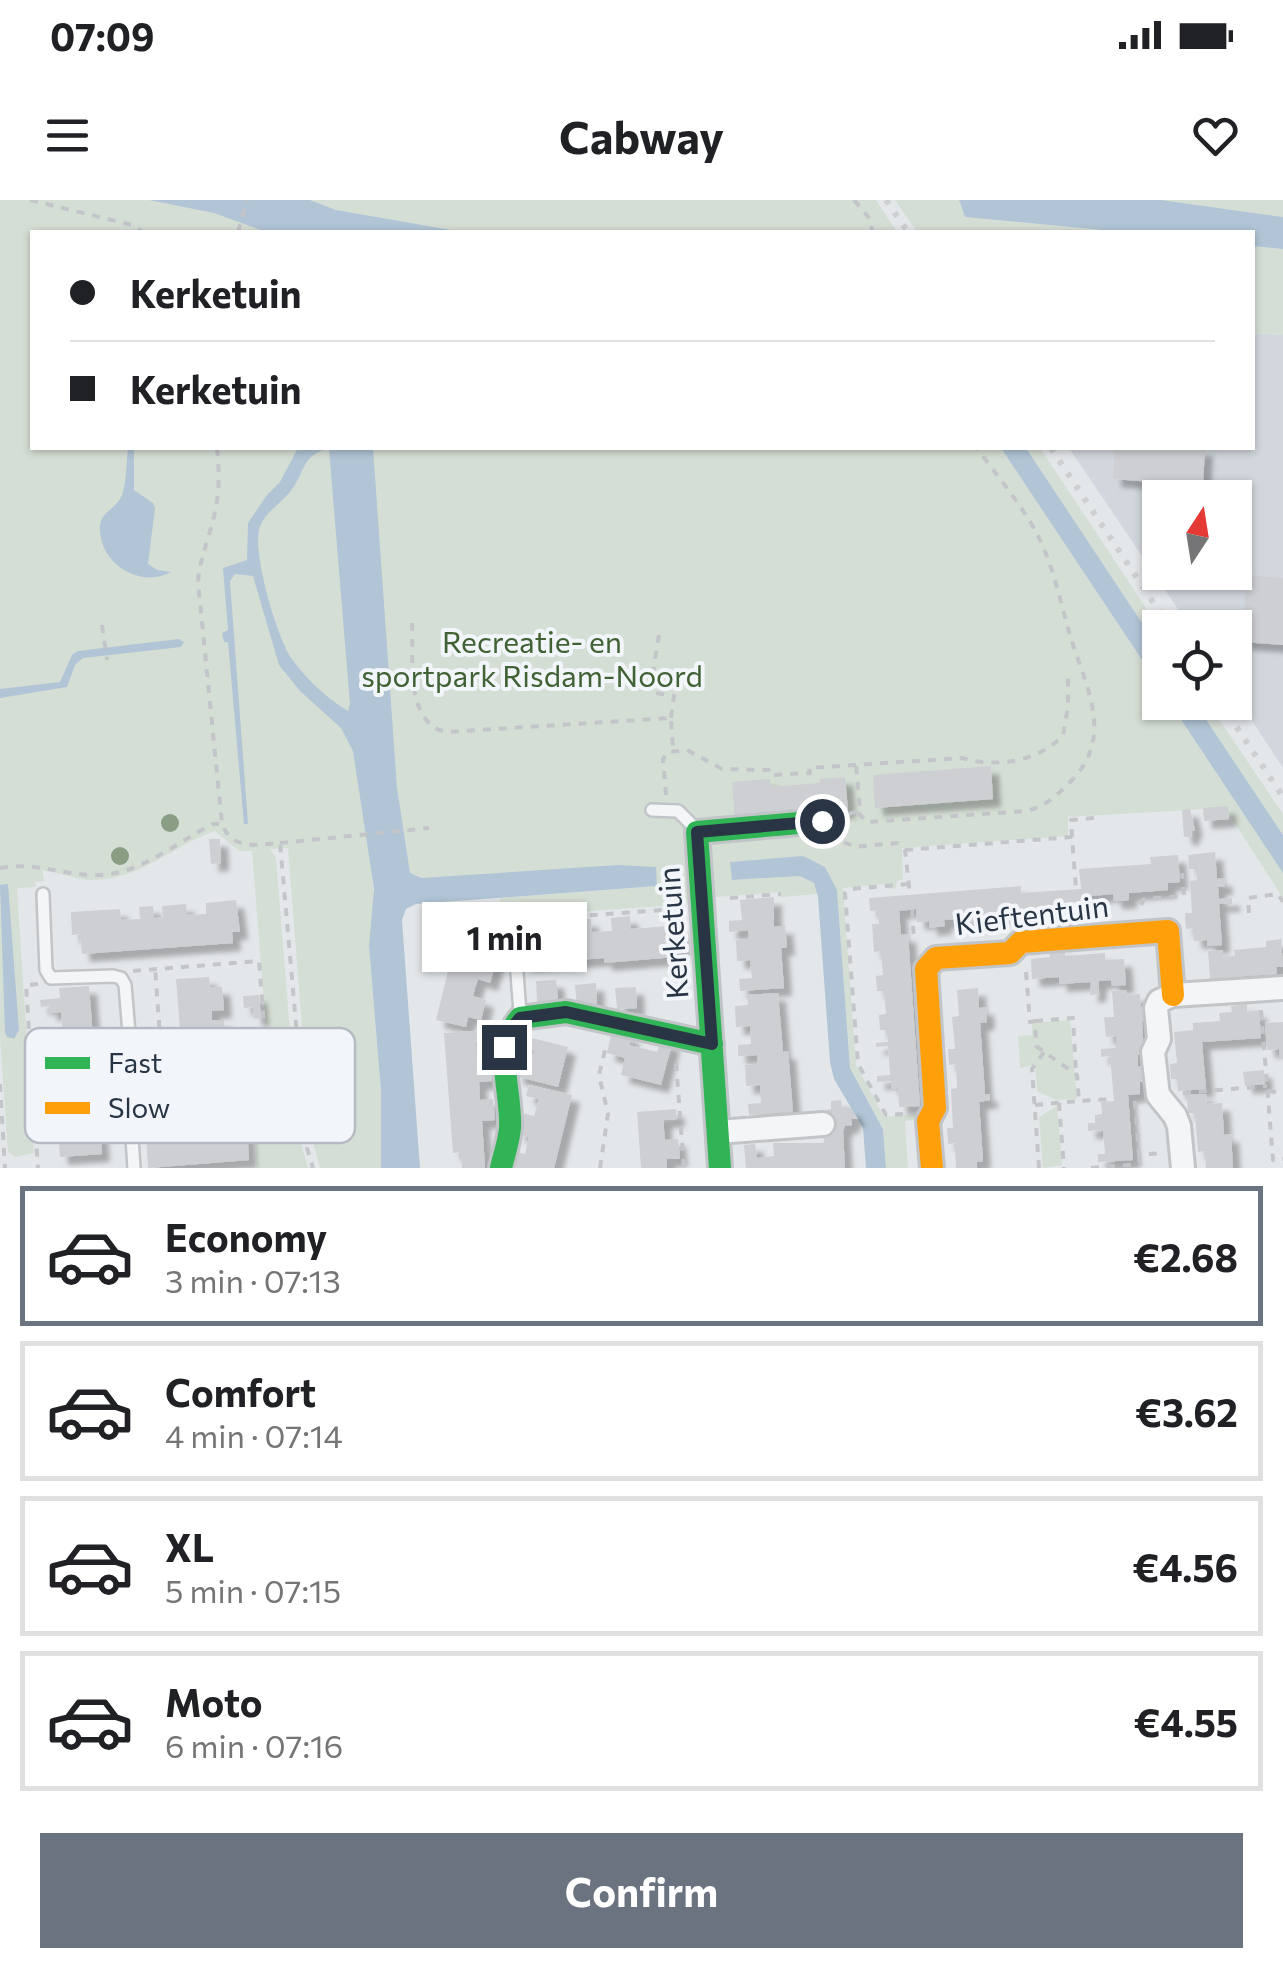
<!DOCTYPE html>
<meta charset="utf-8">
<style>
:root{--surface:#fff;--page:#f2f2f2;--text:#202124;--muted:#757577;--line:#e0e0e0;--accent:#6a737f}
body{margin:0;font-family:Commissioner,sans-serif;background:var(--page);color:var(--text);height:100vh;display:flex;flex-direction:column;font-size:38px;white-space:nowrap}
*{box-sizing:border-box;margin:0}
p{font-size:32px;color:var(--muted)}
.icon{flex:none;width:55px;height:55px;fill:none;stroke:currentColor;stroke-width:2;stroke-linecap:round;stroke-linejoin:round}
.map{position:relative;height:968px;overflow:hidden}
.drawer{display:flex;flex-direction:column;background:var(--surface);flex:1}
.drawer>*{flex:none}
.hud{position:absolute;left:30px;top:30px;width:1225px;height:220px;border-radius:0px;box-shadow:0 2px 8px #0004;display:grid;align-content:center;height:220px;padding:0 40px;background:var(--surface)}
.needle{width:65px;rotate:12deg}
.buttons{position:absolute;left:1142px;top:280px;display:grid;gap:20px}
.buttons a{display:grid;place-items:center;width:110px;height:110px;border-radius:0px;background:var(--surface);box-shadow:0 2px 8px #0004;font-size:50px}
.end{position:absolute;width:45px;height:45px;margin:-22px;border:12px solid #293545;background:#fff;box-shadow:0 0 0 5px #fff}
.from{border-radius:50%}
.bubble{position:absolute;height:70px;border-radius:0px;background:var(--surface);box-shadow:0 2px 8px #0004;font-size:32px;font-weight:700;line-height:70px;text-align:center}
.hud b{display:flex;align-items:center;gap:35px;height:95px;font-size:38px}
.hud b+b{border-top:2px solid var(--line)}
.hud i{width:25px;height:25px;background:var(--text)}
ul{padding:18px 0 0;list-style:none}
li{display:flex;align-items:center;gap:30px;height:140px;margin:0 20px 15px;padding:0 20px;border:5px solid var(--line);border-radius:0px}
li div{flex:1}
li b{display:block;font-size:38px}
li em{font-style:normal;font-weight:700}
li.current{border-color:var(--accent)}
li>.icon{width:90px;height:90px;stroke-width:1.5}
.button{display:flex;gap:20px;margin-top:auto;padding:20px 40px}
.button a{flex:1;height:115px;border-radius:0px;background:var(--accent);color:#fff;font-size:40px;font-weight:700;line-height:115px;text-align:center}
.status{display:flex;justify-content:space-between;align-items:center;height:70px;padding:0 50px;background:var(--surface);direction:ltr}
.status svg{height:28px;fill:currentColor}
header{display:flex;justify-content:space-between;align-items:center;height:130px;padding:0 40px;background:var(--surface);font-size:45px;font-weight:700}
.map>svg:first-child{display:block}
.built{fill:#d2d7dd;fill-rule:evenodd}
.green{fill:#d5ded5}
.water{fill:#b1c5d6;fill-rule:evenodd}
.building{fill:#cdcfd2;filter:url(#shadow)}
.lines{fill:none;stroke-linecap:round;stroke-linejoin:round}
.lane-casing{stroke:#c2c5c8;stroke-width:16}
.street-casing{stroke:#c2c5c8;stroke-width:28}
.fast-casing{stroke:#c2c5c8;stroke-width:28}
.slow-casing{stroke:#c2c5c8;stroke-width:28}
.path{stroke:#c3c5c9;stroke-width:4;stroke-dasharray:8 8;stroke-linecap:butt}
.lane{stroke:#f4f5f6;stroke-width:11}
.street{stroke:#f4f5f6;stroke-width:22}
.fast{stroke:#30b455;stroke-width:22}
.slow{stroke:#ff9f0a;stroke-width:22}
.rail{stroke:#cdcfd1;stroke-width:6;stroke-dasharray:5 10;stroke-linecap:butt}
.tree{fill:#8a9e86}
.route{stroke:#293545;stroke-width:12}
.labels{text-anchor:middle;stroke-width:8;stroke-linejoin:round;paint-order:stroke}
.park-label{font-size:30px;fill:#416235;stroke:#f2f5f9}
.street-label{font-size:30px;fill:#293545;stroke:#f2f5f9}
.key{fill:#f2f5f9;stroke:#b6bbc3;stroke-width:2.5}
.key-label{font-size:28px;fill:#293545}
</style>
<div class="status"><b>07:09</b><svg viewBox="0 0 49 12"><path d="M0 12V9h3v3zM5 12V6h3v6zM10 12V3h3v9zM15 12V0h3v12zM26 1h20v11H26zM47 4h2v5h-2z"/></svg></div>
<header><svg class="icon" aria-label="menu" viewBox="0 0 24 24"><path d="M4 6h16M4 12h16M4 18h16"/></svg>Cabway<svg class="icon" aria-label="heart" viewBox="0 0 24 24"><path d="M12 20l-8-8c-3-5 5-10 8-4 3-6 11-1 8 4z"/></svg></header>
<div class="map">
<svg width="1283" height="968" viewBox="0 0 1283 968">
<defs>
<filter id="shadow"><feDropShadow dx="8" dy="8" stdDeviation="2.5" flood-color="#0004"/></filter>
</defs>
<rect width="100%" height="100%" fill="#e4e7ea"/>
<path class="built" d="M1253,133L1283,135V568L1235,495V428L1190,427L1069,248H1252ZM1160,298H1235V372H1160Z"/>
<path class="green" d="M0,0H149L330,32H32V248H1001L1160,487V502L1170,503L1283,673V698L1225,608L1068,617V636L902,648L903,679L897,681L896,688L889,689L886,684L843,688L856,865L884,917L917,914L918,920L905,921L908,968H886L883,928L850,868L837,690L804,657L730,662L732,680L800,676L814,683L818,694L781,697L780,692L715,697L693,704L501,717L500,698L657,686L408,680L368,639L375,706L369,746L381,893V968H320L310,930L288,648L270,649L276,658L298,932L308,968H257L251,880L176,885V881L250,875L248,841L267,840L252,651H239L215,631C172,646 138,682 89,680C74,679 58,672 42,670L44,681L35,682L36,687L17,688L34,953L16,957L8,952L0,837Z
M310,0H876L897,32H463L336,10Z
M895,0H959L965,17L1124,32H917Z
M1161,0H1283V17Z
M1252,46L1283,49V135L1253,133Z
M1026,248H1040L1160,429V450Z
M1195,503H1208L1283,614V635Z
M1070,820L1077,899L1056,900L1037,891L1035,865L1020,868L1018,836L1032,835V823Z
M1057,906L1062,965L1043,968L1039,917Z"/>
<path class="water" d="M149,0H310L336,10L463,32H266L214,13Z
M959,0H1161L1283,17V49L1253,46L1252,32H1124L965,17Z
M128,248H134V290L153,303L155,308L148,364L157,370L171,372C141,389 98,364 100,326C101,312 117,308 122,295C127,281 126,262 128,248Z
M298,248H373L397,588L410,673L421,678L618,665L656,667L657,686L416,704L406,709L402,720L420,968H381V892L369,746L374,689L353,551L341,528L300,491L279,465L253,376L235,374L230,381L248,624H244L228,442H224L222,433L228,430L223,368L247,360L248,323L267,295L280,282ZM329,249L350,504L348,511C329,500 305,478 292,459C277,438 251,350 260,326C266,312 280,304 290,292C305,274 301,254 329,249Z
M1001,248H1026L1160,450V487Z
M179,439L184,442L181,447L83,458L75,465L67,487L0,498V489L60,482L72,455L78,451Z
M1170,503H1195L1283,635V673Z
M803,656L825,667L837,690L850,868L883,929L886,968H866L863,928L834,879L830,862L818,697L814,683L800,676L732,680L730,662Z
M8,684L19,830L14,839L7,837L5,832L0,685Z"/>
<path class="building" d="M1115,248H1205L1203,286L1113,279Z
M1247,375L1283,378V445L1242,442Z
M991,566L993,599L875,608L873,575Z
M845,577L848,610L735,620L732,582L770,579L771,587L820,583V579Z
M1228,606L1229,619L1204,621L1203,608Z
M1190,609L1195,630L1191,631L1192,637H1184L1182,610Z
M209,639H220L221,663L211,664Z
M1215,652L1217,679L1224,678L1225,687H1218L1219,699L1232,698V704H1219L1222,745L1207,746V740L1194,741L1193,728L1186,729L1185,713H1192L1190,681L1197,680L1196,669H1189L1188,655Z
M1178,655L1180,682L1168,683V690L1129,693V700L1122,701H1114L1113,694L1090,696V703L1074,704L1075,717L1063,718V725L1048,726L1047,719L1008,722L1007,715L984,717V724L968,725V718L944,720L945,726L929,728V721L917,722L916,709L899,711L901,735L908,734L920,906L899,907L898,888L891,889V881L877,882V876L890,875L888,846L876,847V843L888,842L887,830H880L879,815L886,814L884,791H877L876,776L883,775L881,751L874,752L872,724H879L878,710L870,711L869,698L1021,686V693L1081,689L1079,669L1151,664L1150,657Z
M774,697V727L785,726L787,747L781,748L784,788L740,791L739,779L752,778L751,770L750,760L737,761L736,740L749,739L748,730L729,732V721L742,720L740,700Z
M236,700L240,732H232L233,743L82,754L80,734L72,735L71,712L120,709L121,720L140,719L139,707L153,706L154,718L163,717L162,706L186,704L187,715L206,714V703Z
M630,716L631,729L680,725L682,749H675V757L604,763V758L524,764L522,737H533L532,723L552,722V735L572,734L571,721L591,719L592,732L612,731L611,718Z
M460,722L503,733L500,744L487,741L485,750L483,758L496,762L490,783L478,779L475,788L473,796L486,800L481,820L468,817L466,827L436,820Z
M1281,739L1283,767H1276L1277,774L1245,776V783L1229,784V778L1210,779L1208,751L1223,750V757L1235,756L1234,750L1266,747V741Z
M1065,749V756L1105,753V760L1124,759L1126,785L1112,786L1111,780L1099,781L1098,794L1090,795L1091,782L1059,784V777L1032,779L1031,759L1050,757L1049,751Z
M209,777L210,787H222L224,810L212,811V820H224L225,834H214L215,854L231,853V860H227L228,867L216,868L217,878H222V882L211,883V879L184,881L176,779Z
M556,780L558,801L537,802L536,781Z
M596,783L597,804L577,806L575,785Z
M89,786L102,954L60,957L58,923L69,922L68,913H57L56,899H67V889L66,879L54,880L53,866L65,865L63,846L52,847L51,832H63L61,812L49,813V806L41,807L40,800L60,798L59,788Z
M636,787L637,808L617,809L615,788Z
M978,788L979,808L986,807L987,822L980,823L985,894H990V900L979,902L983,961L977,962V968H956L955,943L948,944L947,928H953L951,889L957,888L956,864L949,865L948,849H955L952,817L959,816L957,790Z
M1127,790V795L1140,794L1141,807L1148,806L1149,822H1142L1144,854L1138,855V866H1145L1146,881L1140,882V894L1128,895L1133,960L1098,962V954H1105L1103,930L1088,931V923H1095V915L1102,914L1101,902L1114,901L1110,856L1101,857V849L1116,848V836L1106,837L1104,817H1114L1112,791Z
M778,793L783,852L788,851L793,912L749,915L748,904L761,903L760,894V885L746,886L745,865L758,864L757,855L738,856V845L751,844L750,826L736,827L735,806L748,805L747,795Z
M259,795L261,818H254L253,807L244,808L243,796Z
M1247,804V812L1259,810L1261,838L1202,842L1206,889L1178,891V879H1171L1170,864L1177,863L1174,832L1193,830V823L1220,821L1219,813L1232,812L1231,806Z
M1283,822V858H1280L1279,849L1267,850L1265,823Z
M488,830L489,842L476,843L477,861L490,860L492,881L479,882L480,900L493,899L495,920L482,921L485,968H462L461,952L453,953L444,833Z
M612,831L632,836L629,845L657,852L661,840L672,843L661,885L621,875L625,858L607,853Z
M524,836L568,847L558,887L515,876L517,865L530,868L534,851L522,847Z
M1264,870L1265,884L1245,886L1243,872Z
M529,885L572,895L554,968H508L512,951L525,954L529,937L517,934L522,913L534,916L539,899L526,896Z
M1206,894L1207,904L1222,903L1224,935L1231,934L1233,968H1206L1205,951L1198,952L1195,913H1188L1187,895Z
M841,900L842,908H851L858,919H851L852,925L845,926L843,931L845,968H746L744,945L755,944L757,958L774,956L773,943H824L823,933L828,932L827,910L831,909V901Z
M676,909L677,919L664,920V930L665,940L678,939L680,959H667V968H641L637,912Z
M222,911H229V916H236L237,928L247,927L249,960L148,968L146,935L156,934L155,922L169,921L170,933L189,931L188,919L203,918V930L223,929Z"/>
<g class="lines">
<defs>
<path id="lane" d="M652,610L678,611L695,628
M43,694L46,770L51,778L113,776L121,778L125,785L133,880L129,892L134,968
M514,733L520,813"/>
<path id="street" d="M718,932L823,924
M1183,968L1179,926L1175,916L1158,895L1153,852L1159,839L1156,808L1159,801L1173,795L1283,788"/>
<path id="fast" d="M501,968C504,955 509,941 510,928C512,889 492,851 520,818L566,812L712,844
M720,968L697,632L822,621V630"/>
<path id="slow" d="M932,968L928,921L935,908L926,769L936,758L1010,753L1021,742L1168,731L1173,795"/>
</defs>
<use href="#lane" class="lane-casing"/>
<use href="#street" class="street-casing"/>
<use href="#fast" class="fast-casing"/>
<use href="#slow" class="slow-casing"/>
<path class="path" d="M30,0L132,25L143,32
M854,0L871,20L872,32
M238,32L247,0
M217,248C219,269 220,290 215,312C210,336 200,357 198,382L222,624C232,650 256,645 280,643L307,948L313,968
M412,423C414,458 404,522 446,532L671,518L673,551
M102,425L107,460
M659,435L650,492L674,496L671,518
M666,595L663,559L668,552L687,550L722,569L771,570L772,575L810,573L809,568L962,558C994,568 1040,562 1063,535L1068,507V476
M858,613L867,622L1026,611C1046,606 1055,597 1070,582C1117,536 1084,484 1069,432C1059,396 1051,356 1031,323C1015,297 995,273 977,248
M849,614L860,610L856,565
M1072,637L1071,620L1095,618
M844,642L854,647L898,643L905,650L910,695
M280,643L429,628
M905,650L1072,637L1076,689
M0,668C37,662 58,674 93,675C137,677 175,643 213,624H222
M730,698L781,694
M1141,705L1144,699L1184,696L1182,673
M912,710L914,740
M1249,713L1248,698L1278,694L1283,702
M526,720L676,709
M133,771L259,761L265,838
M1026,772L1030,822L1035,821L1036,846L1077,875L1079,901L1113,899
M38,784L26,785L38,968
M1261,810L1273,960L1283,959
M1035,821L1073,818L1076,874
M676,863L684,968
M0,884L5,968
M164,889L246,883
M145,890L164,889L155,768
M1268,891L1283,893
M1183,893L1267,886
M1135,901L1139,955L1161,953
M1059,903L1064,968
M1035,905L1079,901
M903,914L886,915L858,864L845,693L850,689L909,684
M600,968L608,914L599,875L605,850
M1039,968L1032,869L1044,852
M1091,968L1140,964L1139,955"/>
<use href="#lane" class="lane"/>
<use href="#street" class="street"/>
<use href="#fast" class="fast"/>
<use href="#slow" class="slow"/>
<path class="rail" d="M886,0L908,32
M1051,248L1170,428
M1220,502L1283,597"/>
</g>
<g class="tree">
<circle cx="170" cy="623" r="9"/>
<circle cx="120" cy="656" r="9"/>
</g>
<g class="lines">
<path class="route" d="M504,847L508,832L520,818L566,812L712,844L697,632L822,621"/>
</g>
<g class="labels">
<g class="park-label">
<text x="532" y="453">Recreatie- en<tspan x="532" dy="34">sportpark Risdam-Noord</tspan></text>
</g>
<g class="street-label">
<text transform="translate(1032 716) rotate(-7)" y="10">Kieftentuin</text>
<text transform="translate(674 733) rotate(-94)" y="10">Kerketuin</text>
</g>
</g>
<rect x="25" y="828" width="330" height="115" rx="15" class="key"/>
<rect x="45" y="857" width="45" height="12" fill="#30b455"/>
<rect x="45" y="902" width="45" height="12" fill="#ff9f0a"/>
<g class="key-label">
<text x="108" y="873">Fast</text>
<text x="108" y="918">Slow</text>
</g>
</svg>
<div class="buttons">
<a><svg class="needle" viewBox="-14 -14 28 28"><path d="M0-13l5 13h-10z" fill="#e53935"/><path d="M0 13l5-13h-10z" fill="#757577"/></svg></a>
<a><svg class="icon" aria-label="locate" viewBox="0 0 24 24"><circle cx="12" cy="12" r="6"/><path d="M12 2v4M12 18v4M2 12h4M18 12h4"/></svg></a>
</div>
<i class="end from" style="left:822px;top:621px"></i>
<i class="end" style="left:504px;top:847px"></i>
<div class="bubble" style="left:422px;top:702px;width:165px">1 min</div>
<div class="hud">
<b><i class="from"></i>Kerketuin</b>
<b><i></i>Kerketuin</b>
</div>
</div>
<section class="drawer">
<ul>
<li class="current"><svg class="icon" aria-label="car" viewBox="0 0 24 24"><path d="M5 17H2v-5l4-1 3-4h7l3 4 3 1v5h-3M9 17h6M6 11h13"/><circle cx="7" cy="17" r="2"/><circle cx="17" cy="17" r="2"/></svg><div><b>Economy</b><p>3 min · 07:13</p></div><em>€2.68</em></li>
<li><svg class="icon" aria-label="car" viewBox="0 0 24 24"><path d="M5 17H2v-5l4-1 3-4h7l3 4 3 1v5h-3M9 17h6M6 11h13"/><circle cx="7" cy="17" r="2"/><circle cx="17" cy="17" r="2"/></svg><div><b>Comfort</b><p>4 min · 07:14</p></div><em>€3.62</em></li>
<li><svg class="icon" aria-label="car" viewBox="0 0 24 24"><path d="M5 17H2v-5l4-1 3-4h7l3 4 3 1v5h-3M9 17h6M6 11h13"/><circle cx="7" cy="17" r="2"/><circle cx="17" cy="17" r="2"/></svg><div><b>XL</b><p>5 min · 07:15</p></div><em>€4.56</em></li>
<li><svg class="icon" aria-label="car" viewBox="0 0 24 24"><path d="M5 17H2v-5l4-1 3-4h7l3 4 3 1v5h-3M9 17h6M6 11h13"/><circle cx="7" cy="17" r="2"/><circle cx="17" cy="17" r="2"/></svg><div><b>Moto</b><p>6 min · 07:16</p></div><em>€4.55</em></li>
</ul>
<div class="button"><a>Confirm</a></div>
</section>
